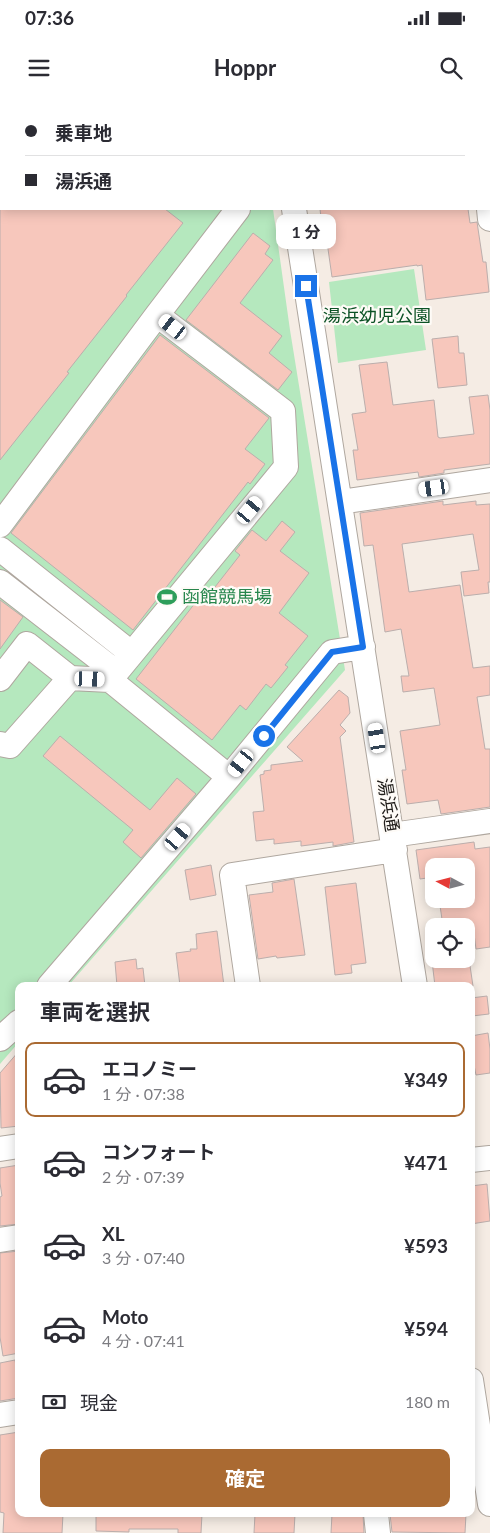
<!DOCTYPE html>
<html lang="ja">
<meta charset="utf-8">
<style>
:root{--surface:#fff;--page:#f2f2f3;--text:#2b2b33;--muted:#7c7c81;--line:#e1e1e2;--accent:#aa6a32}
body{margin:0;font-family:Lato,"Noto Sans JP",sans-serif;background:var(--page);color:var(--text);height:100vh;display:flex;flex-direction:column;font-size:19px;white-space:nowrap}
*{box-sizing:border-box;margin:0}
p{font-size:16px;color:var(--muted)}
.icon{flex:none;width:28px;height:28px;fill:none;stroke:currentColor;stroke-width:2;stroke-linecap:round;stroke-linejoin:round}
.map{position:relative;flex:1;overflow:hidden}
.side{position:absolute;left:15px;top:882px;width:460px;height:535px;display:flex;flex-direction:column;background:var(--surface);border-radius:10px;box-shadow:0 2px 12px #0003}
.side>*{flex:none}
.guide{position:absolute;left:0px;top:0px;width:490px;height:110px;box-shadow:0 2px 12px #0003;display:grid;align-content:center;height:110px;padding:0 25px;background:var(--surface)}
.needle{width:32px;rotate:277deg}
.controls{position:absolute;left:425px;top:758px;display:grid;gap:10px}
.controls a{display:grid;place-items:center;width:50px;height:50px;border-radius:10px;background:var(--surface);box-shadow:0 2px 12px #0003;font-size:25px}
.end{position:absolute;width:22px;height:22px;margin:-11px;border:6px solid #1a73e8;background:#fff;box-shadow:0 0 0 2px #fff}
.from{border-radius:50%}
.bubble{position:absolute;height:35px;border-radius:10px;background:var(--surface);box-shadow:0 2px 12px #0003;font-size:16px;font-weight:700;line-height:35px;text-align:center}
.car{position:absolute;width:15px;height:30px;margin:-15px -8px;border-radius:6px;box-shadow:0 0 4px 1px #0007;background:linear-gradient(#fff 24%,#345 0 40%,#fff 0 76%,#345 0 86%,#fff 0)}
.guide b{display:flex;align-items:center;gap:18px;height:48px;font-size:19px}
.guide b+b{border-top:1px solid var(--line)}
.guide i{width:12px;height:12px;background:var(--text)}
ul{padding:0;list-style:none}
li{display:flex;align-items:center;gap:15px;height:75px;margin:0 10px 8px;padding:0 15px;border:2px solid transparent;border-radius:10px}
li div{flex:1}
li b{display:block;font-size:19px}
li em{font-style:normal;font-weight:700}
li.on{border-color:var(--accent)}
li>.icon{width:45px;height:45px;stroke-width:1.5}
h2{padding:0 25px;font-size:22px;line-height:60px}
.pay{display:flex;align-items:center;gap:12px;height:55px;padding:0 25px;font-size:19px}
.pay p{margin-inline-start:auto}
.primary-button{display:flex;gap:10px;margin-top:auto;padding:10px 25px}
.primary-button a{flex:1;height:58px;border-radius:10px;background:var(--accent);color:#fff;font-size:20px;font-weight:700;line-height:58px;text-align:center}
.status{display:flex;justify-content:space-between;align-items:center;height:35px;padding:0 25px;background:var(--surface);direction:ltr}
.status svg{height:14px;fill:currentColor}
header{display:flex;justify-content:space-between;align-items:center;height:65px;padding:0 25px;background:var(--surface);font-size:22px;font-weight:700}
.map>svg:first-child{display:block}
.green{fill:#b5e8be}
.building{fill:#f7c7bc;stroke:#bbaeac}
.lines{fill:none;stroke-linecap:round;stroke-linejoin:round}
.minor-casing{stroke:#afa79f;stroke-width:26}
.minor{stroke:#fff;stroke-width:24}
.route{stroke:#1a73e8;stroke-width:6}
.labels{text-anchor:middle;stroke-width:4.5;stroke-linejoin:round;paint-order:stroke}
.park-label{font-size:18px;fill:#0c5225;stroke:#fefbf7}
.leisure-label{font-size:18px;fill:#27864d;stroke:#fefbf7;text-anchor:start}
.street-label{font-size:18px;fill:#211e1b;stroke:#fefbf7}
</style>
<div class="status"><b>07:36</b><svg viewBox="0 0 49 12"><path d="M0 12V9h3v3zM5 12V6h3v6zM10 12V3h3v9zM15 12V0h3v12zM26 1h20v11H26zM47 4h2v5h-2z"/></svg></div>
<header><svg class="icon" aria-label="menu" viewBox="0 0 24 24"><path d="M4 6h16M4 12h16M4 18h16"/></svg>Hoppr<svg class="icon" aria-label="search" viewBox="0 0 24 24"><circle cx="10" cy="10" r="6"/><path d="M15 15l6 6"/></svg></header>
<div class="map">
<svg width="490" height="1433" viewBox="0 0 490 1433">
<rect width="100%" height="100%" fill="#f5ece4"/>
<path class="green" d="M0,0H257V1H1V109H273L290,230L345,570L68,886H19V942L0,964Z
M414,169L426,250L338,263L329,182Z"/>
<path class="building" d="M0,109H165L183,123L126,195L127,196L67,272L69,273L0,360Z
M320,109H468L470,123L477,122L483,162H486L489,192L426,200L422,165L417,166V165L332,177L326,135L323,136Z
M253,133L270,146L265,154L273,160L240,203L282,236L269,253L292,272L278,290L186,220Z
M160,235L269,318L245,349L265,364L250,384L248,382L133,530L11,433Z
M458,236L459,253H464L467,285L438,288L432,239Z
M387,262L393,305L434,300L438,337L440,338L474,334L469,297L488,295L490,310V364L444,370V373L419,377L418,372L357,380L353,350H358L352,314L366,312L359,265Z
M443,401V405L476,401V405L490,404V482H488L489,493L464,496L461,472L479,470L473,434L402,444L409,492L460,485L473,568L490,566V595L477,597L485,649H490V707L441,714L438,700L407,704L402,670H406L400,631L440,625L434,588L403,592L401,576H409L401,529L385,532L373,445L364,446L360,413Z
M282,421L295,432L280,451L309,473L279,513L308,536L285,565L288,567L271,588L266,584L246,610L240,605L212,640L136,579L199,498L204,501L240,455L235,451L252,430L266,441Z
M0,500L23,517L0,549Z
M339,590L348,597L350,613L340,625L346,631L340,637L354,742L333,746V742L301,746V741L274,744V739L256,741L253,712L264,711L260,675L264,674V671L271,670V665L303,661L287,647Z
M60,636L150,710L177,678L196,694L141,758L123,742L133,730L43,656Z
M474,742L475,749L490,747V847L476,849L473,826H443L439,799H466V766H434V777L420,779L416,750Z
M211,765L216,795L190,800L185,770Z
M294,779L305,855L277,858L276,856L258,859L249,795L273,792L272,783Z
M356,783L366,863L351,865L352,873L335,875L325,787Z
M217,831L224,886H180L176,853L191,851L190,849H197L196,834Z
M136,859L137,869L143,868L145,886H117L115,862Z
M450,859H469L473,886H435L432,861Z
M487,896L489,914L472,916L471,898Z
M488,933L490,949V973L476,975L474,965H471V936Z
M19,951V1026L1,1028L0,973Z
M19,1065V1124L0,1126V1097L2,1096L0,1083V1068Z
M487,1084L490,1121L471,1124V1086Z
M19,1151V1253L3,1256L0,1237V1153Z
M15,1260L19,1285V1298L0,1301V1263Z
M19,1332V1414H63L62,1433H3L4,1413L0,1412V1335Z
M96,1414H202L201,1433H178V1429H129V1432L96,1431Z
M255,1414H295L294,1433H254Z
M332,1414H363L364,1433H331Z
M390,1414H466L465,1433L392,1432Z"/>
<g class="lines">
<defs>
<path id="minor" d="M246,0V1
M278,0V1
M474,0L475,1
M59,1L60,0
M342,1L380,0
M0,77L1,75
M294,109L415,886
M489,109L490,119
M157,215L283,311L286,367L110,580L229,677
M340,402L490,380
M0,425L157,215L238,109
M0,449L131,553
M0,482L116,572
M0,579L27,544L70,578
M0,644L10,646L70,578L110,580
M392,735L490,721
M49,886L229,677L332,552L363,547
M248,886L232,775L395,750
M0,939L19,922
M0,1049L19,1046
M471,1060L490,1058
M0,1140L19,1137
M471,1280L490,1404
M0,1315L19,1312
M376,1414L378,1433"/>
</defs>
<use href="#minor" class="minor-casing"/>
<use href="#minor" class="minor"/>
</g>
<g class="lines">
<path class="route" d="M264,636L332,552L363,547L306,186"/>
</g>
<defs>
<symbol id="stadium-bare" viewBox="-9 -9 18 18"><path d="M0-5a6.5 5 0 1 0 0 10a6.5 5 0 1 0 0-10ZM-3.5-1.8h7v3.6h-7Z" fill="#2e9e5b" stroke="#fefbf7" stroke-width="2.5" paint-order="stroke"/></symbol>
</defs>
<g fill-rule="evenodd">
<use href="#stadium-bare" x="153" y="483" width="28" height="28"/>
</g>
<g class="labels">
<g class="park-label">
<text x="377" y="222">湯浜幼児公園</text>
</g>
<g class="leisure-label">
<text x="182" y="503">函館競馬場</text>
</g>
<g class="street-label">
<text transform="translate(388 705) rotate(81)" y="6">湯浜通</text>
</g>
</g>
</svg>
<div class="controls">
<a><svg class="needle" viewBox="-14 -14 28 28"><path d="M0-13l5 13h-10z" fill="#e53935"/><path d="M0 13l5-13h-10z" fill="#7c7c81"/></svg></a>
<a><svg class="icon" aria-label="locate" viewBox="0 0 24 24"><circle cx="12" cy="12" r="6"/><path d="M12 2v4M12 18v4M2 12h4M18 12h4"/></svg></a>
</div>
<i class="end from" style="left:264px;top:636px"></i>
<i class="end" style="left:306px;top:186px"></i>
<div class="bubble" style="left:276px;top:114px;width:60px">1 分</div>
<i class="car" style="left:173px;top:227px;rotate:308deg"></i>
<i class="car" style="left:434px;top:388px;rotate:262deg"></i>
<i class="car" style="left:250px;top:410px;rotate:40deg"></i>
<i class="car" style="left:90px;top:579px;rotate:92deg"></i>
<i class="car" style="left:377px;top:638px;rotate:351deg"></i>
<i class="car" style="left:241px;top:663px;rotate:219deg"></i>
<i class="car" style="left:178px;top:737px;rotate:41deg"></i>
<div class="guide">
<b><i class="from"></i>乗車地</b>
<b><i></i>湯浜通</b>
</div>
<section class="side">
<h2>車両を選択</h2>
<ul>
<li class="on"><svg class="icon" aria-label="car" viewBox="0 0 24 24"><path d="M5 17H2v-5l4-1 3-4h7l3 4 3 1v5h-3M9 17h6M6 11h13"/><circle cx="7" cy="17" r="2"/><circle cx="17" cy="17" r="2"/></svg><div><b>エコノミー</b><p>1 分 · 07:38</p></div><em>¥349</em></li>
<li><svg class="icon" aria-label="car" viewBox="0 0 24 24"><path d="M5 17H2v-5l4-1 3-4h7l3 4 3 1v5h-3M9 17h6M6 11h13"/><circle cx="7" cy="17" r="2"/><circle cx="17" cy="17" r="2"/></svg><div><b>コンフォート</b><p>2 分 · 07:39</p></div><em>¥471</em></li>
<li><svg class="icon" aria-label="car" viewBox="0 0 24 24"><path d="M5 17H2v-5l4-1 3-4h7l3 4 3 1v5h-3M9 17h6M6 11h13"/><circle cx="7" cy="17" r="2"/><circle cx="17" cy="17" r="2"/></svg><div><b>XL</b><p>3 分 · 07:40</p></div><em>¥593</em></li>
<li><svg class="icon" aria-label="car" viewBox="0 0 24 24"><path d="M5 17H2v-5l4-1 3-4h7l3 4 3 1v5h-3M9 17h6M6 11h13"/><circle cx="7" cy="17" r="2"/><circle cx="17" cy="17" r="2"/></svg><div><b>Moto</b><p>4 分 · 07:41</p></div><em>¥594</em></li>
</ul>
<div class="pay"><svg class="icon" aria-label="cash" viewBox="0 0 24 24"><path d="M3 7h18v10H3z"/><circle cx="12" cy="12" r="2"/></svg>現金<p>180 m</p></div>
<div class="primary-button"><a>確定</a></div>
</section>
</div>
